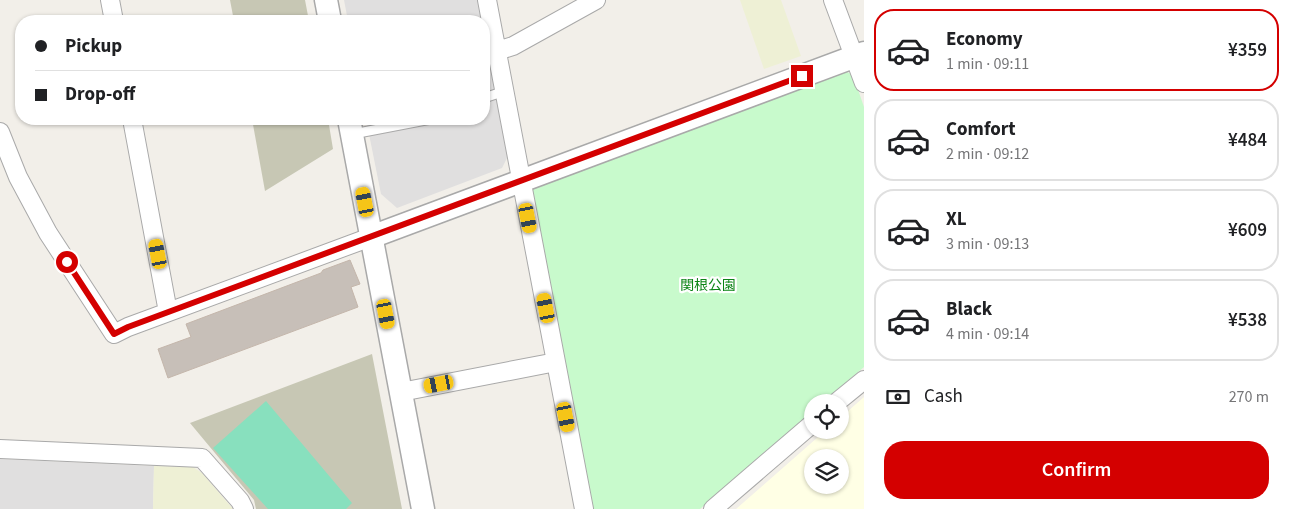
<!DOCTYPE html>
<meta charset="utf-8">
<style>
:root{--surface:#fff;--page:#f2f2f2;--text:#202124;--muted:#757577;--line:#e0e0e0;--accent:#d40000}
body{margin:0;font-family:"Source Sans 3","Noto Sans JP",sans-serif;background:var(--page);color:var(--text);height:100vh;display:flex;flex-direction:column;font-size:19px;white-space:nowrap}
*{box-sizing:border-box;margin:0}
p{font-size:16px;color:var(--muted)}
.icon{flex:none;width:28px;height:28px;fill:none;stroke:currentColor;stroke-width:2;stroke-linecap:round;stroke-linejoin:round}
.map{position:relative;flex:1;overflow:hidden}
.details{display:flex;flex-direction:column;background:var(--surface);width:425px}
.details>*{flex:none}
.top-card{position:absolute;left:15px;top:15px;width:475px;height:110px;border-radius:20px;box-shadow:0 1px 4px #0004;display:grid;align-content:center;height:110px;padding:0 20px;background:var(--surface)}
.tools{position:absolute;left:804px;top:394px;display:grid;gap:10px}
.tools a{display:grid;place-items:center;width:45px;height:45px;border-radius:50%;background:var(--surface);box-shadow:0 1px 4px #0004;font-size:25px}
.end{position:absolute;width:22px;height:22px;margin:-11px;border:6px solid #d40000;background:#fff;box-shadow:0 0 0 2px #fff}
.from{border-radius:50%}
.car{position:absolute;width:15px;height:30px;margin:-15px -8px;border-radius:6px;box-shadow:0 0 4px 1px #0007;background:linear-gradient(#f5c518 24%,#345 0 40%,#f5c518 0 76%,#345 0 86%,#f5c518 0)}
.top-card b{display:flex;align-items:center;gap:18px;height:48px;font-size:19px}
.top-card b+b{border-top:1px solid var(--line)}
.top-card i{width:12px;height:12px;background:var(--text)}
ul{padding:9px 0 0;list-style:none}
li{display:flex;align-items:center;gap:15px;height:82px;margin:0 10px 8px;padding:0 10px;border:2px solid var(--line);border-radius:20px}
li div{flex:1}
li b{display:block;font-size:19px}
li em{font-style:normal;font-weight:600}
li.active{border-color:var(--accent)}
li>.icon{width:45px;height:45px;stroke-width:1.5}
.pay{display:flex;align-items:center;gap:12px;height:55px;padding:0 20px;font-size:19px}
.pay p{margin-inline-start:auto}
.button{display:flex;gap:10px;margin-top:auto;padding:10px 20px}
.button a{flex:1;height:58px;border-radius:20px;background:var(--accent);color:#fff;font-size:20px;font-weight:600;line-height:58px;text-align:center}
main{display:flex;flex:1;min-height:0}
.map>svg:first-child{display:block}
.residential{fill:#e0dfdf}
.education{fill:#ffffe5;fill-rule:evenodd}
.construction{fill:#c7c7b4}
.farmland{fill:#eef0d5}
.park{fill:#c8facc}
.pitch{fill:#88e0be}
.building{fill:#c7bfb8;stroke:#c4b6ab}
.lines{fill:none;stroke-linecap:round;stroke-linejoin:round}
.service-casing{stroke:#a9a9a9;stroke-width:11}
.minor-casing{stroke:#a9a9a9;stroke-width:20}
.tertiary-casing{stroke:#a9a9a9;stroke-width:25}
.service{stroke:#fff;stroke-width:9}
.minor{stroke:#fff;stroke-width:18}
.tertiary{stroke:#fff;stroke-width:22}
.route{stroke:#d40000;stroke-width:6}
.labels{text-anchor:middle;stroke-width:4.5;stroke-linejoin:round;paint-order:stroke}
.park-label{font-size:14px;fill:#0c8416;stroke:#fff}
</style>
<main>
<div class="map">
<svg width="864" height="509" viewBox="0 0 864 509">
<rect width="100%" height="100%" fill="#f2efe9"/>
<path class="residential" d="M344,0H478L482,21H348Z
M484,28L508,156L502,168L397,208L381,194L366,119H484Z
M0,459L154,466L153,509H0Z"/>
<path class="education" d="M864,397V509H736L826,430H840V418ZM812,458H840V485H812Z"/>
<path class="construction" d="M230,0H305L309,21H234Z
M252,119H328L333,149L265,191Z
M372,354L402,509H256L254,500L190,423Z"/>
<path class="farmland" d="M740,0H781L801,56L764,69Z
M154,466L193,467L202,473L233,509H153Z"/>
<path class="park" d="M841,69L853,75L864,107V367L823,402H812V412L700,509H593L531,193L536,183Z"/>
<path class="pitch" d="M266,401L352,503L346,509H268L213,448Z"/>
<path class="building" d="M350,260L360,284L351,287L358,307L168,378L158,349L191,337L186,324L321,273L323,270Z"/>
<g class="lines">
<defs>
<path id="service" d="M484,98L505,91
M353,134L431,119"/>
<path id="minor" d="M110,0L114,21
M487,0L584,509
M833,0L864,83
M497,51L513,46L596,0
M132,119L168,312
M0,132L18,177L48,233L114,334L128,327L371,237
M401,392L556,362
M837,402L864,380
M0,449L202,458L240,501L244,509
M713,509L812,424"/>
<path id="tertiary" d="M326,0L330,21
M349,119L423,509
M371,237L864,53"/>
</defs>
<use href="#service" class="service-casing"/>
<use href="#minor" class="minor-casing"/>
<use href="#tertiary" class="tertiary-casing"/>
<use href="#service" class="service"/>
<use href="#minor" class="minor"/>
<use href="#tertiary" class="tertiary"/>
</g>
<g class="lines">
<path class="route" d="M67,262L114,334L128,327L802,76"/>
</g>
<g class="labels">
<g class="park-label">
<text x="708" y="290">関根公園</text>
</g>
</g>
</svg>
<div class="tools">
<a><svg class="icon" aria-label="locate" viewBox="0 0 24 24"><circle cx="12" cy="12" r="6"/><path d="M12 2v4M12 18v4M2 12h4M18 12h4"/></svg></a>
<a><svg class="icon" aria-label="layers" viewBox="0 0 24 24"><path d="M12 4l9 5-9 5-9-5zM3 14l9 5 9-5"/></svg></a>
</div>
<i class="end from" style="left:67px;top:262px"></i>
<i class="end" style="left:802px;top:76px"></i>
<i class="car" style="left:365px;top:202px;rotate:349deg"></i>
<i class="car" style="left:528px;top:218px;rotate:169deg"></i>
<i class="car" style="left:158px;top:254px;rotate:349deg"></i>
<i class="car" style="left:546px;top:308px;rotate:349deg"></i>
<i class="car" style="left:386px;top:314px;rotate:169deg"></i>
<i class="car" style="left:439px;top:384px;rotate:259deg"></i>
<i class="car" style="left:566px;top:417px;rotate:169deg"></i>
<div class="top-card">
<b><i class="from"></i>Pickup</b>
<b><i></i>Drop-off</b>
</div>
</div>
<section class="details">
<ul>
<li class="active"><svg class="icon" aria-label="car" viewBox="0 0 24 24"><path d="M5 17H2v-5l4-1 3-4h7l3 4 3 1v5h-3M9 17h6M6 11h13"/><circle cx="7" cy="17" r="2"/><circle cx="17" cy="17" r="2"/></svg><div><b>Economy</b><p>1 min · 09:11</p></div><em>¥359</em></li>
<li><svg class="icon" aria-label="car" viewBox="0 0 24 24"><path d="M5 17H2v-5l4-1 3-4h7l3 4 3 1v5h-3M9 17h6M6 11h13"/><circle cx="7" cy="17" r="2"/><circle cx="17" cy="17" r="2"/></svg><div><b>Comfort</b><p>2 min · 09:12</p></div><em>¥484</em></li>
<li><svg class="icon" aria-label="car" viewBox="0 0 24 24"><path d="M5 17H2v-5l4-1 3-4h7l3 4 3 1v5h-3M9 17h6M6 11h13"/><circle cx="7" cy="17" r="2"/><circle cx="17" cy="17" r="2"/></svg><div><b>XL</b><p>3 min · 09:13</p></div><em>¥609</em></li>
<li><svg class="icon" aria-label="car" viewBox="0 0 24 24"><path d="M5 17H2v-5l4-1 3-4h7l3 4 3 1v5h-3M9 17h6M6 11h13"/><circle cx="7" cy="17" r="2"/><circle cx="17" cy="17" r="2"/></svg><div><b>Black</b><p>4 min · 09:14</p></div><em>¥538</em></li>
</ul>
<div class="pay"><svg class="icon" aria-label="cash" viewBox="0 0 24 24"><path d="M3 7h18v10H3z"/><circle cx="12" cy="12" r="2"/></svg>Cash<p>270 m</p></div>
<div class="button"><a>Confirm</a></div>
</section>
</main>
